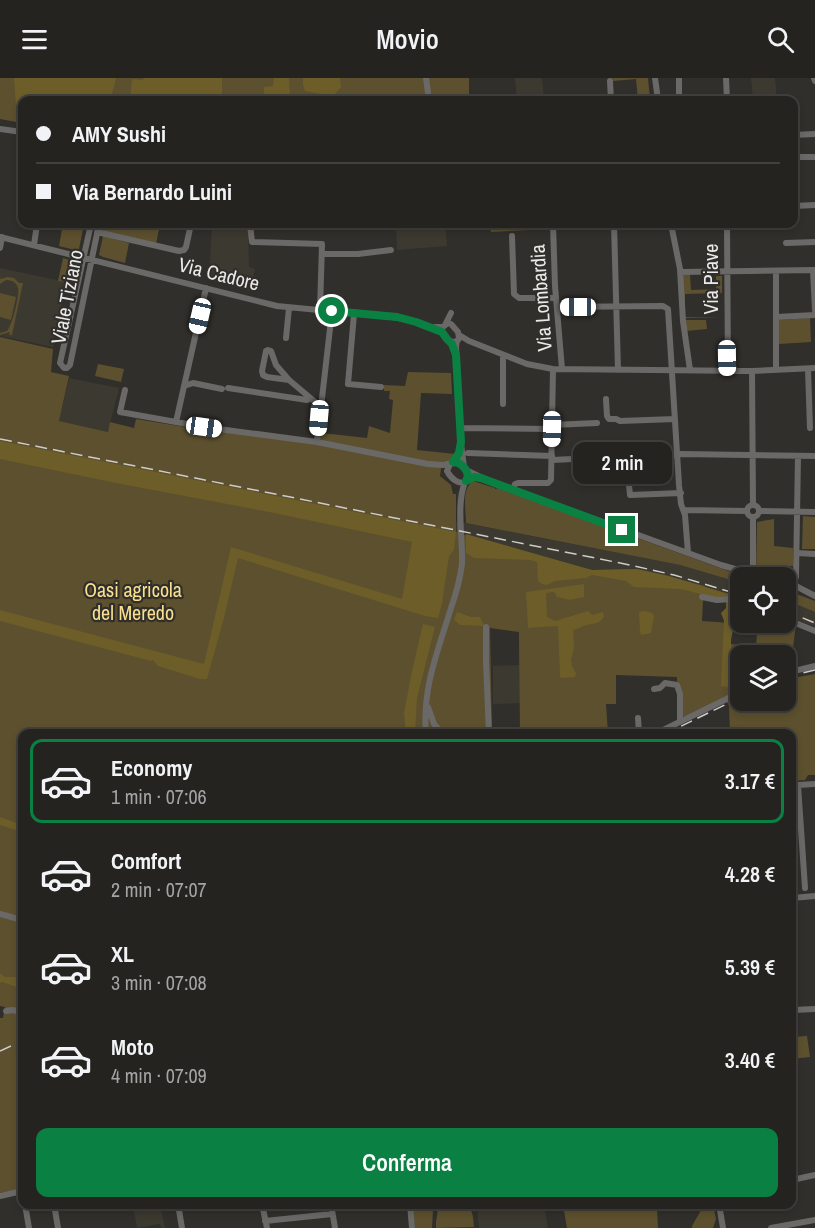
<!DOCTYPE html>
<html lang="it">
<meta charset="utf-8">
<style>
:root{--surface:#242320;--page:#302f2d;--text:#f1f3f6;--muted:#a3a4a5;--line:#41403e;--accent:#0b8043}
body{margin:0;font-family:"Archivo Narrow",sans-serif;background:var(--page);color:var(--text);height:100vh;display:flex;flex-direction:column;font-size:22px;white-space:nowrap}
*{box-sizing:border-box;margin:0}
p{font-size:20px;color:var(--muted)}
.icon{flex:none;width:33px;height:33px;fill:none;stroke:currentColor;stroke-width:2;stroke-linecap:round;stroke-linejoin:round}
.map{position:relative;flex:1;overflow:hidden}
.side{position:absolute;left:18px;top:651px;width:778px;height:480px;display:flex;flex-direction:column;background:var(--surface);border-radius:12px;box-shadow:0 3px 9px #0003,0 0 0 2px var(--line)}
.side>*{flex:none}
.guide{position:absolute;left:18px;top:18px;width:780px;height:132px;border-radius:12px;box-shadow:0 3px 9px #0003,0 0 0 2px var(--line);display:grid;align-content:center;height:132px;padding:0 18px;background:var(--surface)}
.fabs{position:absolute;left:730px;top:489px;display:grid;gap:12px}
.fabs a{display:grid;place-items:center;width:66px;height:66px;border-radius:12px;background:var(--surface);box-shadow:0 3px 9px #0003,0 0 0 2px var(--line);font-size:30px}
.end{position:absolute;width:27px;height:27px;margin:-14px;border:8px solid #0b8043;background:#fff;box-shadow:0 0 0 3px #fff}
.from{border-radius:50%}
.bubble{position:absolute;height:42px;border-radius:12px;background:var(--surface);box-shadow:0 3px 9px #0003,0 0 0 2px var(--line);font-size:20px;font-weight:600;line-height:42px;text-align:center}
.car{position:absolute;width:18px;height:36px;margin:-18px -9px;border-radius:8px;box-shadow:0 0 4px 2px #0007;background:linear-gradient(#fff 24%,#345 0 40%,#fff 0 76%,#345 0 86%,#fff 0)}
.guide b{display:flex;align-items:center;gap:21px;height:57px;font-size:22px}
.guide b+b{border-top:2px solid var(--line)}
.guide i{width:15px;height:15px;background:var(--text)}
ul{padding:10px 0 0;list-style:none}
li{display:flex;align-items:center;gap:18px;height:84px;margin:0 12px 9px;padding:0 6px;border:3px solid transparent;border-radius:12px}
li div{flex:1}
li b{display:block;font-size:22px}
li em{font-style:normal;font-weight:600}
li.active{border-color:var(--accent)}
li>.icon{width:54px;height:54px;stroke-width:1.5}
.primary-button{display:flex;gap:12px;margin-top:auto;padding:12px 18px}
.primary-button a{flex:1;height:69px;border-radius:12px;background:var(--accent);color:#fff;font-size:24px;font-weight:600;line-height:69px;text-align:center}
header{display:flex;justify-content:space-between;align-items:center;height:78px;padding:0 18px;background:var(--surface);font-size:27px;font-weight:600}
.map>svg:first-child{display:block}
.built{fill:#3c3930}
.green{fill:#5c502e;fill-rule:evenodd}
.forest{fill:#6d5d29}
.lines{fill:none;stroke-linecap:round;stroke-linejoin:round}
.minor{stroke:#6a6967;stroke-width:6}
.rail{stroke:#cdccca;stroke-width:1.5;stroke-dasharray:12 6;stroke-linecap:butt}
.route{stroke:#0b8043;stroke-width:8}
.labels{text-anchor:middle;stroke-width:4.5;stroke-linejoin:round;paint-order:stroke}
.street-label{font-size:20px;fill:#ebeae8;stroke:#302f2b}
.park-label{font-size:20px;fill:#f9df8e;stroke:#302f2b}
</style>
<header><svg class="icon" aria-label="menu" viewBox="0 0 24 24"><path d="M4 6h16M4 12h16M4 18h16"/></svg>Movio<svg class="icon" aria-label="search" viewBox="0 0 24 24"><circle cx="10" cy="10" r="6"/><path d="M15 15l6 6"/></svg></header>
<div class="map">
<svg width="815" height="1150" viewBox="0 0 815 1150">
<rect width="100%" height="100%" fill="#302f2b"/>
<path class="built" d="M515,0H542L544,22H517Z
M751,0H775L777,22H753Z
M208,146H248L249,189L255,191L250,213L207,202L212,188L210,187L212,147Z
M396,146H445L447,168L397,172Z
M0,190L66,204L53,269L0,258Z
M69,300L119,310L108,354L59,343Z
M0,355L240,401L680,487L741,505V520L705,508L637,491L592,492L466,456L0,363Z
M786,522L815,534V549L786,537Z
M519,553L528,554L530,625L493,626V588L519,587Z
M133,1127H160L165,1150H161L160,1146L137,1150Z
M477,1127H544L548,1150H479Z"/>
<path class="green" d="M0,0H469V22H22V45L0,41Z
M608,0H648L650,21L638,22L636,1L613,3L612,0Z
M63,146H84L79,171L75,172L59,168Z
M105,146H160L156,166L104,154Z
M490,146H548L549,151L491,154Z
M103,158L129,165L125,185L103,179L99,177Z
M63,180L73,183L76,187L66,204L58,203Z
M685,196H690L691,212L716,211V198H722V215L685,216V239L722,240H684L683,198Z
M7,199L14,200L19,205H23L12,257H9L10,254L0,257V255L7,253C12,247 20,217 18,210C16,204 12,202 6,202L0,206V200L1,201Z
M0,215L16,219L11,242L0,239Z
M810,240L811,264L779,266V242Z
M684,242H706L707,251L686,253Z
M0,259L53,271L51,294L69,298L59,343L108,354L110,344L134,350L136,341L191,350L318,366L322,355L367,360L369,348L390,355L393,322L389,321L390,313H384V307L405,308L408,294L451,295L452,316L421,315L417,372L455,376L450,382L442,384L440,398L451,407L453,416H456V454H457L458,411L459,455L592,492L637,491L705,508L703,522L702,543L731,545L730,566L756,568L757,556L754,555V550L737,548V544L734,541L726,540L727,523L741,525V544H786V542L796,546L791,585L793,600L815,596V697H808L805,702L792,703V656L730,655L729,628L725,620L685,638H682V614L677,603V599L616,597V626H606L608,655H520L519,554L490,550L492,655L22,656V1036L21,1039L20,1111L0,1115V940H3L5,929L0,928ZM741,578H786V622H741Z
M98,286L124,291L121,304L95,298Z
M473,403L495,410V411L499,410L521,418L745,499L741,500V505L680,487L466,445C466,432 461,411 473,403Z
M803,438L815,439V471H802Z
M774,441V468L793,470V488H779V499L756,494L757,444Z
M786,512L815,523V534L786,522Z
M807,958L810,979L792,981V959Z
M563,1127H660L657,1130L658,1150H567Z
M704,1127H713L716,1141L713,1150H692V1148Z
M466,1128C474,1132 473,1141 474,1149L436,1150V1144L438,1131Z
M429,1131L433,1132L432,1150H415L413,1133Z"/>
<path class="forest" d="M14,0H115L116,1L110,22H22V28H16Z
M144,0H222V22H128H130L132,1L143,2Z
M274,0H289L290,22H264V9L273,8Z
M303,0H340L341,9L335,16H320L305,13L303,7Z
M0,363L456,454L454,472L449,478L442,526L438,540L425,538L238,480L224,540L207,601H200L158,588L153,582L151,583L0,543V532L204,586L231,469L402,521L412,464L274,435L116,405L0,381Z
M466,456L592,492L637,491L669,498L736,518L741,520V522L715,520L689,513L679,511L634,509L626,503L592,497L586,500L555,503L547,507L542,506L538,503L537,484L530,482L474,480L466,475Z
M584,506V519L570,522L557,519L554,514L546,515L547,539L555,543L588,533L592,537L603,534L604,539C599,546 595,545 587,547C582,548 578,551 573,552L574,570L571,582L572,588L576,595L575,599L562,600L560,599L558,548L528,550L526,514Z
M726,524H733L734,546L731,562V584L729,609L721,608L724,543L721,535L726,530Z
M645,533L652,535L654,538L651,555L641,557L640,554L639,534Z
M457,534L471,539H480L484,548L460,547L454,542Z
M423,546L435,549L417,620L415,655H406L404,635L412,593Z
M0,739L22,747V754L0,747Z
M0,895L5,899H22V909H17L2,904L0,905Z"/>
<g class="lines">
<path class="minor" d="M426,0L429,22
M655,0L658,22
M679,0V22
M726,0L727,22
M814,0L815,3
M610,3L611,22
M0,51L22,54
M794,57L815,56
M794,79H815
M794,128L815,127
M91,146L60,285L64,290H67L70,287L99,146
M250,146L252,164L322,166L320,232
M553,146L555,208L562,291
M614,146L618,292
M671,146L680,191L683,243L690,292
M727,146L728,293
M97,154L179,173L184,172L186,169L191,146
M512,158L514,216L519,220H556
M0,159L277,228L402,240L416,244L442,254
M786,165L815,164
M34,167L37,146
M0,170L2,159
M322,176H358L391,172
M813,192L815,232
M680,194L815,192
M557,229L663,228L668,231L679,407L681,426L685,437L688,475
M354,236L348,306L381,309
M776,239L815,237
M445,247L451,235
M435,249H443L448,245L451,246L458,254L459,260
M442,252C443,260 448,264 455,264L458,262
M459,257L469,263L527,286L553,291L752,293L815,290
M286,260L289,230
M457,263L456,268L461,366L464,389
M808,291L810,350
M776,292V193
M752,293L753,427
M289,302L267,299L263,297L262,293L266,273L268,272L271,273L276,287L289,302L320,328
M184,308L193,305L222,311
M228,310L307,322
M125,312L120,334L204,349L317,364L428,386L443,387L451,385
M606,321L607,338L609,341H616L620,343L675,341
M503,326V277
M176,344L206,210
M552,347L597,345
M460,350L552,351
M317,364L332,233
M468,375L552,378
M626,379L630,417L681,415
M552,382L681,376L815,378
M466,391C474,408 456,410 447,393L450,386L458,384L468,393L489,403L721,487L766,500
M513,411L515,406L518,405H548L551,402L553,291
M747 433a6 6 0 1 1 12 0a6 6 0 1 1-12 0Z
M684,432L747,433
M759,433L815,434
M797,475L815,476
M752,495L753,490V439
M786,505L792,506L815,518
M792,506L796,499L798,378
M702,519L717,522L733,521L741,523
M786,541L815,553
M486,549V584L489,656
M786,595L815,588
M654,611L660,610L665,605L677,607L680,616V643
M428,629L434,646L443,656
M638,640L639,656
M426,656C422,610 438,573 451,530C456,516 460,501 462,486C463,461 456,426 465,404
M655,656L741,614
M805,810L798,707L815,706
M792,820L815,818
M0,836L22,842
M792,932L815,931
M6,933L12,932L22,934
M792,1102L815,1097
M0,1118L22,1113
M25,1126L29,1150
M54,1126L58,1150
M178,1126L182,1150
M262,1126L267,1150
M331,1126L335,1150
M410,1126L412,1150
M719,1126L723,1150
M265,1143L332,1136
M771,1150L815,1142"/>
<path class="rail" d="M0,361L630,487L674,497L741,517
M786,533L815,545
M786,599L815,592
M665,656L741,619
M0,973L22,963"/>
</g>
<g class="lines">
<path class="route" d="M332,233L397,239L416,244L442,254L447,261L452,266L456,277L461,364L459,375L453,384C461,384 467,391 468,398L466,403L474,399L481,400L622,452"/>
</g>
<g class="labels">
<g class="street-label">
<text transform="translate(219 196) rotate(14)" y="7">Via Cadore</text>
<text transform="translate(711 201) rotate(-90)" y="7">Via Piave</text>
<text transform="translate(67 219) rotate(-79)" y="7">Viale Tiziano</text>
<text transform="translate(541 220) rotate(-94)" y="7">Via Lombardia</text>
</g>
<g class="park-label">
<text x="133" y="519">Oasi agricola<tspan x="133" dy="23">del Meredo</tspan></text>
</g>
</g>
</svg>
<div class="fabs">
<a><svg class="icon" aria-label="locate" viewBox="0 0 24 24"><circle cx="12" cy="12" r="6"/><path d="M12 2v4M12 18v4M2 12h4M18 12h4"/></svg></a>
<a><svg class="icon" aria-label="layers" viewBox="0 0 24 24"><path d="M12 4l9 5-9 5-9-5zM3 14l9 5 9-5"/></svg></a>
</div>
<i class="end from" style="left:332px;top:233px"></i>
<i class="end" style="left:622px;top:452px"></i>
<div class="bubble" style="left:573px;top:364px;width:99px">2 min</div>
<i class="car" style="left:578px;top:229px;rotate:270deg"></i>
<i class="car" style="left:200px;top:238px;rotate:193deg"></i>
<i class="car" style="left:727px;top:280px;rotate:179deg"></i>
<i class="car" style="left:319px;top:340px;rotate:185deg"></i>
<i class="car" style="left:204px;top:349px;rotate:98deg"></i>
<i class="car" style="left:552px;top:351px;rotate:181deg"></i>
<div class="guide">
<b><i class="from"></i>AMY Sushi</b>
<b><i></i>Via Bernardo Luini</b>
</div>
<section class="side">
<ul>
<li class="active"><svg class="icon" aria-label="car" viewBox="0 0 24 24"><path d="M5 17H2v-5l4-1 3-4h7l3 4 3 1v5h-3M9 17h6M6 11h13"/><circle cx="7" cy="17" r="2"/><circle cx="17" cy="17" r="2"/></svg><div><b>Economy</b><p>1 min · 07:06</p></div><em>3.17 €</em></li>
<li><svg class="icon" aria-label="car" viewBox="0 0 24 24"><path d="M5 17H2v-5l4-1 3-4h7l3 4 3 1v5h-3M9 17h6M6 11h13"/><circle cx="7" cy="17" r="2"/><circle cx="17" cy="17" r="2"/></svg><div><b>Comfort</b><p>2 min · 07:07</p></div><em>4.28 €</em></li>
<li><svg class="icon" aria-label="car" viewBox="0 0 24 24"><path d="M5 17H2v-5l4-1 3-4h7l3 4 3 1v5h-3M9 17h6M6 11h13"/><circle cx="7" cy="17" r="2"/><circle cx="17" cy="17" r="2"/></svg><div><b>XL</b><p>3 min · 07:08</p></div><em>5.39 €</em></li>
<li><svg class="icon" aria-label="car" viewBox="0 0 24 24"><path d="M5 17H2v-5l4-1 3-4h7l3 4 3 1v5h-3M9 17h6M6 11h13"/><circle cx="7" cy="17" r="2"/><circle cx="17" cy="17" r="2"/></svg><div><b>Moto</b><p>4 min · 07:09</p></div><em>3.40 €</em></li>
</ul>
<div class="primary-button"><a>Conferma</a></div>
</section>
</div>
